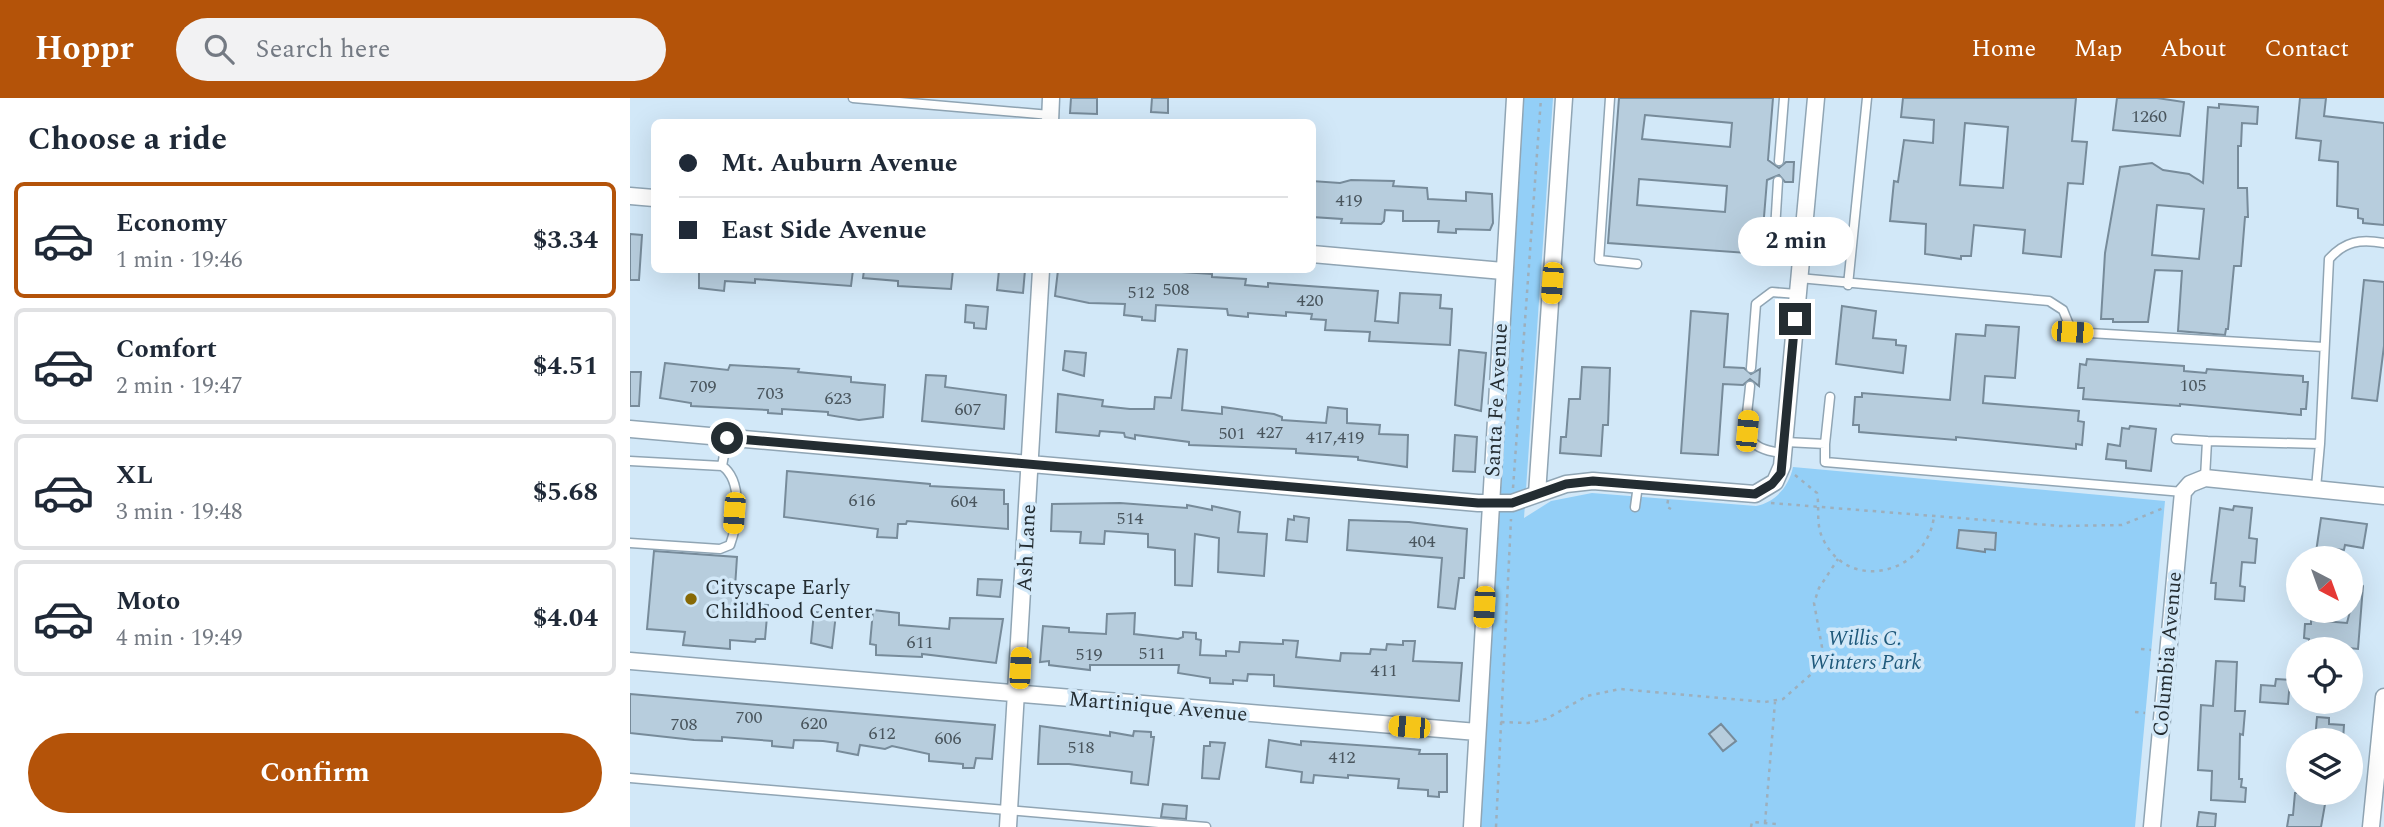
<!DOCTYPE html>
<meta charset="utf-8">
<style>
:root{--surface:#fff;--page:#f2f2f3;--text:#1f2937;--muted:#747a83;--line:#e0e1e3;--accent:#b45309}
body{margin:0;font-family:Spectral,serif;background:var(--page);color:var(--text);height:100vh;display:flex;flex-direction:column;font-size:26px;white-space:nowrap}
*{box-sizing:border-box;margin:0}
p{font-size:23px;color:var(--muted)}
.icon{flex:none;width:38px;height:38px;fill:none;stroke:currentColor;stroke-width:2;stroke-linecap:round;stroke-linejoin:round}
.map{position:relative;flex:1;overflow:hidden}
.side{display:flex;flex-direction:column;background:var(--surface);width:630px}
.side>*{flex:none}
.hud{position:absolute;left:21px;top:21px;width:665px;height:154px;border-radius:10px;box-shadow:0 7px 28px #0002;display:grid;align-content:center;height:154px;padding:0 28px;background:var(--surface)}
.needle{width:46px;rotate:139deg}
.controls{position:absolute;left:1656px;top:448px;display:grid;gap:14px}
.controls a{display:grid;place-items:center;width:77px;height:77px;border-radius:50%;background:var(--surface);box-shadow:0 7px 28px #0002;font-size:35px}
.end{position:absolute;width:32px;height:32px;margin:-16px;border:9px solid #242d32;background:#fff;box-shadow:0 0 0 4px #fff}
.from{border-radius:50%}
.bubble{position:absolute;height:49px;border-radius:24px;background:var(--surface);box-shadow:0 7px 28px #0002;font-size:23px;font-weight:700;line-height:49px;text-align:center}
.car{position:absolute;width:21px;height:42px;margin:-21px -10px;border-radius:9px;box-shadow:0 0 5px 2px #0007;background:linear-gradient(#f5c518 24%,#345 0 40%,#f5c518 0 76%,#345 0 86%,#f5c518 0)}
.hud b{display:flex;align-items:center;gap:24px;height:66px;font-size:26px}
.hud b+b{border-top:2px solid var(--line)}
.hud i{width:18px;height:18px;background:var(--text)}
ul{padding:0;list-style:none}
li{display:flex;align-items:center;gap:21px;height:116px;margin:0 14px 10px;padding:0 14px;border:4px solid var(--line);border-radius:10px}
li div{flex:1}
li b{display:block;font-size:26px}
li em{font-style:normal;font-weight:700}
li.current{border-color:var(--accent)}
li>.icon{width:63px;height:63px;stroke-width:1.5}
h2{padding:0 28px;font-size:32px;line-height:84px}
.cta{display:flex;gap:14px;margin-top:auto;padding:14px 28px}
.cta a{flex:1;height:80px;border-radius:42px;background:var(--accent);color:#fff;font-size:28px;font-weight:700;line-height:80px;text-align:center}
header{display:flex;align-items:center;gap:42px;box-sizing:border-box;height:98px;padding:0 35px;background:var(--accent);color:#fff}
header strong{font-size:33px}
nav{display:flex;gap:38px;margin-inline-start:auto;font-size:24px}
.search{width:490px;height:63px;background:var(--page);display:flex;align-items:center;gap:18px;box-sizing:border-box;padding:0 24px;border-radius:38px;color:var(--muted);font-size:26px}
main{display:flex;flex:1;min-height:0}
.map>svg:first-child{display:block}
.green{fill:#93cff7}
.building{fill:#b7cddd;stroke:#778b9a;stroke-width:2;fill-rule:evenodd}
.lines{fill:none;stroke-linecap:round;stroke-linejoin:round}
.service-casing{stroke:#90a5b4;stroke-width:11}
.minor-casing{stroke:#90a5b4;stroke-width:19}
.path{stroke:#9dafbc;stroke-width:2.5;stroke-dasharray:3.5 5;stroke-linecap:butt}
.service{stroke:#fff;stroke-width:8}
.minor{stroke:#fff;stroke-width:16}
.route{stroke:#242d32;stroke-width:9}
.poi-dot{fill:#876905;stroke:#d2e8f8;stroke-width:2.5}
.labels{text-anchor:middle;stroke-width:7;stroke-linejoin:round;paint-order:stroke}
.number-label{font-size:18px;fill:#49555d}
.street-label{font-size:21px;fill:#242d32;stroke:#d2e8f8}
.poi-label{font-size:21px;fill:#242d32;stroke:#d2e8f8;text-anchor:start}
.park-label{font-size:21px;font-style:italic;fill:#1f597b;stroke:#d2e8f8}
</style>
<header>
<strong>Hoppr</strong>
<div class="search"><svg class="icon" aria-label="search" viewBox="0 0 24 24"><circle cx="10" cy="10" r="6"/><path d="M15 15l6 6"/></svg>Search here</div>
<nav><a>Home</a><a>Map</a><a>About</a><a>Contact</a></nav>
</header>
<main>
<section class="side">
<h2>Choose a ride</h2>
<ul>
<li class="current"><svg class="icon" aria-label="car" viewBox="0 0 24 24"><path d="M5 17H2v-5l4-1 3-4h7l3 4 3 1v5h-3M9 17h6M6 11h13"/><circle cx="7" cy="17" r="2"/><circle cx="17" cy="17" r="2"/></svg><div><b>Economy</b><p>1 min · 19:46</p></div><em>$3.34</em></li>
<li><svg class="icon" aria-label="car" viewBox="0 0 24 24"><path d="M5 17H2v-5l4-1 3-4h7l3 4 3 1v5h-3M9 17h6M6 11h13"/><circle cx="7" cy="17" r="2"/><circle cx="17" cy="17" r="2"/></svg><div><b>Comfort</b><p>2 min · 19:47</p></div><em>$4.51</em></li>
<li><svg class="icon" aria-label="car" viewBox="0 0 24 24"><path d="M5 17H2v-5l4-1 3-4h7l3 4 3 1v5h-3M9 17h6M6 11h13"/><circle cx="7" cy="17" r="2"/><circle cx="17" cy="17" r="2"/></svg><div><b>XL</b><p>3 min · 19:48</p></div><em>$5.68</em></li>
<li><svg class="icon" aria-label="car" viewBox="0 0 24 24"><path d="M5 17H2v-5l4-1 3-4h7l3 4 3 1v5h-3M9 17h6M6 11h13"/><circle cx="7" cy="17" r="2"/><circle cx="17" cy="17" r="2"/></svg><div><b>Moto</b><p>4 min · 19:49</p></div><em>$4.04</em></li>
</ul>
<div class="cta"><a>Confirm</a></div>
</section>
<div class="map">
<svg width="1754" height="729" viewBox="0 0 1754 729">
<rect width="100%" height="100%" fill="#d2e8f8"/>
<path class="green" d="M894,0H923L894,420L921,403L962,395L1126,408C1145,404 1159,389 1163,369L1535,403L1505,729H851Z"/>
<path class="building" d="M441,0H467V16L440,15Z
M522,0H538V15L521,14Z
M989,0H1143L1138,62L1149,70L1156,64H1164L1163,84H1155L1149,77L1137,82L1131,156L978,145ZM1015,17L1102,25L1100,49L1012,41ZM1009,81L1097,88L1095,114L1007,107Z
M1273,0H1446L1442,43L1457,44L1453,86L1438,85L1431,159L1393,155L1395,132L1344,127L1341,158H1331V161L1295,156L1296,126L1260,123L1264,83L1268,84L1274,42L1303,45L1304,22L1271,19ZM1335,25L1378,29L1373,90L1330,87Z
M1487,0H1527L1554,4L1550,38L1483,32Z
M1670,0H1696L1694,18L1754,25V127L1733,125V121L1728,120V111L1707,108L1708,64L1689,62L1691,43L1666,40Z
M1589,6L1628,9L1627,26L1612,25L1611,48H1608V90H1617L1618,119H1615L1611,168H1604L1598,231H1596L1595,237L1548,233L1552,173L1525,172L1518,224H1483V221H1471L1475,155L1490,69L1522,65L1533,72L1559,76L1573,85L1578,9L1589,10ZM1527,107L1574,111L1569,161L1522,157Z
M721,82L764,83L763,88L797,90L798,101L836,103V94L862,96L863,125L860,132L826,131V135L808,134L809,123H773V113L755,112L754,123L751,126L711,125L712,121L682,119V83L710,85Z
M0,136L12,137L9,182H0Z
M69,172H223L221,188L125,181V185L95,183L94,193L69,190Z
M234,172H323L321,191L268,188V183L233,180Z
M369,172H395L393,195L367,192Z
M428,172H521L582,176V179L616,181L615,187L638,189V185L748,193L745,223L768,225L770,195L811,197L810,210L822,211L820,247L739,243L740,234L695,232L696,222L681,221L682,216L656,214V218L618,215V219L598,217L597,211L526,207L525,223L512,222V219L494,217L495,206L459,205L425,198Z
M1734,182L1754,184V248L1747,303L1722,300Z
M336,207L358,209L356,231L344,230V225L335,224Z
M1212,208L1246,213L1243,240L1266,242V247L1276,248L1273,275L1206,266Z
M1061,213L1098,216L1094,269L1114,270L1121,276L1130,271L1129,288L1120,281L1113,287L1093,286L1088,357L1051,355Z
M1356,227L1389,229L1385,280L1355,278L1353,305L1449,313L1448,323L1454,324L1452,347L1446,346V351L1326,339V342L1229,334V327H1223L1225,299H1232V295L1320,302L1326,236L1355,238Z
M548,251L557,252L552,312L592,316V309L644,316L652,319V322L696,325L698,309L717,311V325L750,327L749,336L778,337L777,369L728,362V359L666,355V351L559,347V344L505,337V341L495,339L494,335L470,333L469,338L426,334L428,296L473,302L472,308L500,311H524L525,299L541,300Z
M829,252L856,255L851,313L825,307Z
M435,253L456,255L454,278L433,272Z
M1457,261L1554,268V273L1576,275L1577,271L1673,278V284H1678L1676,311H1671V317L1550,306V308L1453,301L1454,290H1448L1450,266L1456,267Z
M35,265L98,272L100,267L169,271L168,274L221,279V284L255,287L253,319L229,322L198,317V314L152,311V316L138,315V312L61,308V305L30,300Z
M952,269L980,270L978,327H973L971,358L930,355L931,339H936L939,301H950Z
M0,274H11L9,308H0Z
M296,277L316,278L315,289L376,297L374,331L292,323Z
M1500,328L1526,331L1521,373L1496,370V363L1476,361L1478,346L1490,348L1492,330L1499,331Z
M825,337L847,339L845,374L823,373Z
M157,373L300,386V388L374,392V406H378V431L277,423L276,426H268L267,440L247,439L248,431L154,419Z
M490,405L557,410V407L582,412V408L610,414L608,434L637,436L634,478L588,474L589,440L565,436L562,488L545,487V452L518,449V436L475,433L474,446L450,445L451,434L421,433L422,406Z
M1604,408L1622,410L1619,440L1627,441L1625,465L1612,464L1610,488L1615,489L1614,503L1585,501L1586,485H1581L1590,410L1603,412Z
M664,418L679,420L677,444L656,442L658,421L664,422Z
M1691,420L1737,426L1733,450L1715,447L1714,452L1705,451L1704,457L1686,454Z
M719,422L779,424L837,431L834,480H829L825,511L808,509L812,460L717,452Z
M1329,432L1366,435L1365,452L1355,451V454L1327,450Z
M24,453L107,459L104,505L138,507L135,541H126L125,544L100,542V551L53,547L55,534L17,531Z
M1720,473L1733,488L1728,551L1679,546V541L1674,540L1675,526H1681V522L1717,525L1720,513Z
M348,481L372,482L370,499L347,497Z
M243,512L269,515V527L319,531L320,520L373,521L366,565L292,556V559L246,557V547L240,546Z
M184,514L206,516L202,550L181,545Z
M505,515L504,536L548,541L553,539V534L566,535V541L571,542L570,557L596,558V553L609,554L610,544L653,546V542L668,543L666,559L710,563L711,555L740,556L741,551L756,552L757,546L773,547V543H785L783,563L832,565L829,603L644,588V577L618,576L617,583L603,582V586L580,585V580L548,575L549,567H460V572L419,567V563L410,564L413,528L439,530V534L476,536L477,516Z
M1586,563L1607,564L1605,613H1615L1613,637L1610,636L1609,681H1612L1611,689L1616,690L1615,704L1581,702L1582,673L1568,672L1571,607L1583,608Z
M1646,581L1660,582L1658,606L1630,604L1631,587L1645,588Z
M0,596L365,627L362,661L346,660L344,670H333V666L299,663V656L262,648L255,651L230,647L228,657L207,653L208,645L193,643L164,642L163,650L142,648V643L92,639V643L64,642L0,635Z
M1687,619L1699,620V626L1714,627L1713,642H1685Z
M1091,626L1106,643L1093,653L1079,636Z
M410,628L480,638V634L503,638L504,633L521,634V639H524L518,687L501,685L502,674L439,666H408Z
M639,642L671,647V643L769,650L790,652L789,656H817V694H809V699L798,698V692L768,690L769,681L718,677V680L684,677L683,685L671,684L672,674L636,669Z
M580,644L595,645L589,681L572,680L574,648H580Z
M1665,695H1697L1691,729H1657L1659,717H1663Z
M533,706L557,708L556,721L531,719Z
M1569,714L1586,716L1585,729H1567Z"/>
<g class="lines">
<defs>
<path id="service" d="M223,0L420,17
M980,0L969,162L1007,166
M1149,63L1154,0
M1148,83L1144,148L1146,156L1171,161
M1169,180L1419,203L1433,212L1442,234L1694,249
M1218,187L1237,0
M1121,270L1126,206L1142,194L1167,196
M1120,288C1117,326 1105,351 1154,355
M1546,341L1577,343
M1156,344L1195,346V364L1553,394
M1195,346L1200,299
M1690,346L1699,161C1715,143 1730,141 1754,145
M0,363L92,368L97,340
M1575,380L1577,343L1690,346L1686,390
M1005,409L1008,387
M0,445L90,451L100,447C108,425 113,382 92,368
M0,680L576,729"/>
<path id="minor" d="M420,24L421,0
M0,98L24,100
M682,156L873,173
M0,331L848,405H882L936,386L963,383L1125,396L1145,384L1152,368L1186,0
M907,396L934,0
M0,563L847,634
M378,729L411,172
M842,729L885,0
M1522,729L1553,394L1560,386L1575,380L1754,398
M1741,729L1754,599"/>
</defs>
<use href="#service" class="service-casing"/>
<use href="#minor" class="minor-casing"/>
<path class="path" d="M1165,377L1187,395C1190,412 1185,427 1194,443C1221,496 1298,474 1304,418
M883,390L911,0
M1038,402L1037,409L1041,411
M1141,405L1430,428L1492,427L1536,409
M1511,551L1521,552
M1505,614L1515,615
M871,624L898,625L916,621L957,598L990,591L1135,604L1153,601L1186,572L1192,549L1184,505L1189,490L1208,461
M1135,725L1145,604
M866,729L881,421
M1121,729L1122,724L1147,726V729"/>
<use href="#service" class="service"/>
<use href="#minor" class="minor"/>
</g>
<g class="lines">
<path class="route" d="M97,340L848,405H882L936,386L963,383L1125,396L1142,386L1151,375L1165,221"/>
</g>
<circle class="poi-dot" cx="61" cy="501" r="7"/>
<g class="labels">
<g class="number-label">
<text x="1519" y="24">1260</text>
<text x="719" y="108">419</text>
<text x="546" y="197">508</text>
<text x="511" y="200">512</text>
<text x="680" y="208">420</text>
<text x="1563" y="293">105</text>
<text x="73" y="294">709</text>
<text x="140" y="301">703</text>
<text x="208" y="306">623</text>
<text x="338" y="317">607</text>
<text x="640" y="340">427</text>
<text x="602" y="341">501</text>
<text x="705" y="345">417,419</text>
<text x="232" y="408">616</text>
<text x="334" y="409">604</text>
<text x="500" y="426">514</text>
<text x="792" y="449">404</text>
<text x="290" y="550">611</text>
<text x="522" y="561">511</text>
<text x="459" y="562">519</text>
<text x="754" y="578">411</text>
<text x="119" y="625">700</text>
<text x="184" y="631">620</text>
<text x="54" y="632">708</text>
<text x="252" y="641">612</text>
<text x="318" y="646">606</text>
<text x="451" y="655">518</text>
<text x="712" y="665">412</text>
</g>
<g class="street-label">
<text transform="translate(866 302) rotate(-87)" y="7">Santa Fe Avenue</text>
<text transform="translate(396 450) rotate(-87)" y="7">Ash Lane</text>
<text transform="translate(1537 556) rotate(-85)" y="7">Columbia Avenue</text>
<text transform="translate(528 608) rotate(5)" y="7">Martinique Avenue</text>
</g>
<g class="poi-label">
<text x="75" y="496">Cityscape Early<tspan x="75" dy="24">Childhood Center</tspan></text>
</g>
<g class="park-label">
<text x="1235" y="547">Willis C.<tspan x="1235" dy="24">Winters Park</tspan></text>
</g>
</g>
</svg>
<div class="controls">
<a><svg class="needle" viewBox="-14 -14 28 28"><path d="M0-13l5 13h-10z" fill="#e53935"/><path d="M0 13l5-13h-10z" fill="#747a83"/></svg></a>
<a><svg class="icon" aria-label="locate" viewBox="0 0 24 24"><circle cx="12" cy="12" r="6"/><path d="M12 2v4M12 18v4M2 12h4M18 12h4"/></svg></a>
<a><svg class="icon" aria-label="layers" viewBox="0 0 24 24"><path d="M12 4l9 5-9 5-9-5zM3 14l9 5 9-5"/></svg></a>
</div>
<i class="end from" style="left:97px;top:340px"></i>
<i class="end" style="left:1165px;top:221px"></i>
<div class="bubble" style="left:1108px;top:119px;width:116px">2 min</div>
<i class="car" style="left:922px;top:185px;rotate:184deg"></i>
<i class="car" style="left:1442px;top:234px;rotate:93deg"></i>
<i class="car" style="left:1117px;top:333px;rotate:5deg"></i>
<i class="car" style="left:104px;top:415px;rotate:184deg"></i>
<i class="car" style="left:854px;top:509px;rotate:183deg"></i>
<i class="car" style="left:390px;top:570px;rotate:3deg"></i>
<i class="car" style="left:779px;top:629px;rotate:275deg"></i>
<div class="hud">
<b><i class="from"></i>Mt. Auburn Avenue</b>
<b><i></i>East Side Avenue</b>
</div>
</div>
</main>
